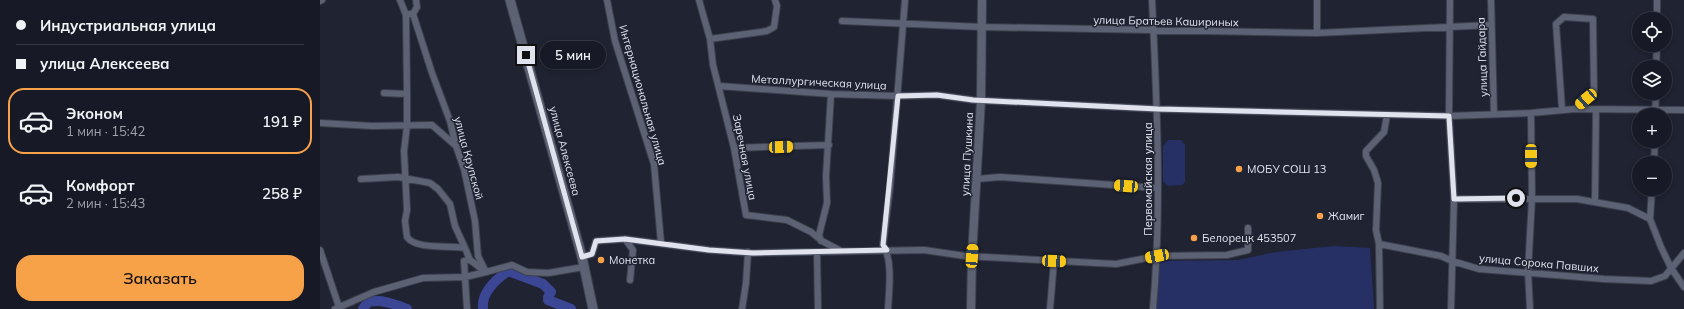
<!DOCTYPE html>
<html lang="ru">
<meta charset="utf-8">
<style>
:root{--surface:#171a26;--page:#242732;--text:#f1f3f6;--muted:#9ea1a7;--line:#363843;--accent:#f7a149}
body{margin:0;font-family:Mulish,sans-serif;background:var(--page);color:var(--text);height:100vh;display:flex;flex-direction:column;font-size:15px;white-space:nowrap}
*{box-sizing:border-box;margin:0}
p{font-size:13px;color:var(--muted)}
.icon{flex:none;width:22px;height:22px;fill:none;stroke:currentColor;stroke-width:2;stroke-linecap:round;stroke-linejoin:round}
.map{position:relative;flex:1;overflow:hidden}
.panel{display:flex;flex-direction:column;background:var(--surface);width:320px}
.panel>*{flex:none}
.top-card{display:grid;align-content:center;height:88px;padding:0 16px;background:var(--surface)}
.controls{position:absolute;left:1312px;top:12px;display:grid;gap:8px}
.controls a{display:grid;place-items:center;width:40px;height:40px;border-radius:50%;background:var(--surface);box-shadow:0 2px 6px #0003,0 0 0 1px var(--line);font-size:20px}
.end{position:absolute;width:18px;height:18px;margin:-9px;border:5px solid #e0e3ee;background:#111;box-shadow:0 0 0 2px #111}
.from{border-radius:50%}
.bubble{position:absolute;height:28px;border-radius:14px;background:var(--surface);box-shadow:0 2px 6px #0003,0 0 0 1px var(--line);font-size:13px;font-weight:600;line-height:28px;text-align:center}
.car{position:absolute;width:12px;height:24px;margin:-12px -6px;border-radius:5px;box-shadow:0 0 3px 1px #0007;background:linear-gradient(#f5c518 24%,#345 0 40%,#f5c518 0 76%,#345 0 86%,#f5c518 0)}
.top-card b{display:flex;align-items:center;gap:14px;height:38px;font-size:15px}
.top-card b+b{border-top:1px solid var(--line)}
.top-card i{width:10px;height:10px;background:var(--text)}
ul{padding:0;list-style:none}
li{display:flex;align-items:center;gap:12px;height:66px;margin:0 8px 6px;padding:0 8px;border:2px solid transparent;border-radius:16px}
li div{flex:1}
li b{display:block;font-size:15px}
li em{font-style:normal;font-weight:600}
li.current{border-color:var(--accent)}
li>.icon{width:36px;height:36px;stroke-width:1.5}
.cta{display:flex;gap:8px;margin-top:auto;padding:8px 16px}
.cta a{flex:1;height:46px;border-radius:16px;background:var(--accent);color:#111;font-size:16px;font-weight:600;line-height:46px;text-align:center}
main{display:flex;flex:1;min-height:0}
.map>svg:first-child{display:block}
.green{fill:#273065}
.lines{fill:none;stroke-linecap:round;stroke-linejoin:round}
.river{stroke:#3b4795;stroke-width:10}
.minor-casing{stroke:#3d404d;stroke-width:8}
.tertiary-casing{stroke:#3d404d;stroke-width:10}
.secondary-casing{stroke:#3d404d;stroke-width:11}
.minor{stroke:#5c6173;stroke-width:6}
.tertiary{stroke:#5c6173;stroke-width:8}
.secondary{stroke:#5c6173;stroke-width:9}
.route{stroke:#e0e3ee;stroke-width:5}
.poi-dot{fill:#f7a149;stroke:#1f2332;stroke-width:1.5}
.labels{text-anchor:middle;stroke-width:3;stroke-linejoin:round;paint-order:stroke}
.street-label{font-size:11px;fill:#e0e3ee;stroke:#1f2332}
.poi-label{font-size:11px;fill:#e0e3ee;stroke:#1f2332;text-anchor:start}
</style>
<main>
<section class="panel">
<div class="top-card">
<b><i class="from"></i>Индустриальная улица</b>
<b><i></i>улица Алексеева</b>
</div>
<ul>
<li class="current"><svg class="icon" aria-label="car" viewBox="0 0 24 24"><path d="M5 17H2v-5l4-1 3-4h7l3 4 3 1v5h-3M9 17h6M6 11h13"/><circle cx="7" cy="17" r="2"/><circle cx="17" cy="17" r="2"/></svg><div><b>Эконом</b><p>1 мин · 15:42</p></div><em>191 ₽</em></li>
<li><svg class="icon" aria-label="car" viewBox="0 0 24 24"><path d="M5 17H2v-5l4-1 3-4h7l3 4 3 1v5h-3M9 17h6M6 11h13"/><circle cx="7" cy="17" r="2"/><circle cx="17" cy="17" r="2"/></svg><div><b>Комфорт</b><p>2 мин · 15:43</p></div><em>258 ₽</em></li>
</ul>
<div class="cta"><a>Заказать</a></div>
</section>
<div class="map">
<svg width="1364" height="309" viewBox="0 0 1364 309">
<rect width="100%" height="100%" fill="#1f2332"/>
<path class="green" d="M848,140H861L865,145V182L862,185L848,186L843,181V146Z
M1014,246L1050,248L1054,309H837L839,261L918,260L956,252Z"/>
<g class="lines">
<path class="river" d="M43,309L48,302C62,299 74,304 87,309
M163,309C161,293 175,280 188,271L223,284L231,292L228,297V300L251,309"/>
<defs>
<path id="minor" d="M80,0L86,15L90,14
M96,0L97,7L93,14L112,73L130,121L136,146L144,169L155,221L158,256L166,272L145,277L147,309
M287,0L295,41L334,164L341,243
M379,0L390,39L393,65L414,148L426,215L467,220L491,232L502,241L521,251
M832,0C837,103 842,206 833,309
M997,0V33
M1130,0L1129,116L1134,199L1131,309
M1171,0L1174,114
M0,1L2,0
M86,15L87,94
M1337,19V0
M522,21L662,27L997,33L1171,25
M390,39L447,31L454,27L457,6L455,0
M1336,67L1337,45
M399,86L511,94L578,96L617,95L653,100L838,109L1129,116L1211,113L1255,109L1364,110
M64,93L87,94V126L84,151L87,210L85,221L87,237C96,250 130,245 145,248L150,260
M1242,109L1236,24L1244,17L1273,19L1274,91L1255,109
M1335,115L1336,93
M0,123L52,126L112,125L136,146
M414,148L509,145
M1334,163L1335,141
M41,179L78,177L110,183L118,189L130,204L135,226L145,248
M657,179L680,177L837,188
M1332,189L1330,219L1341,247L1351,268L1364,287
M1134,199H1257L1308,208L1330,219
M1275,202L1276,110
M305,239L313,250L310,280
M501,241L499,235L507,203L506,176L511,94
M1059,244L1121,256L1132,261L1159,269L1284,279L1331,281L1345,276L1364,253
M0,250L19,307
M497,252L498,309
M262,257L272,254L276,241L305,239L389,250L433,253L604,250L645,256L796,264L837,256L907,255L928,250V228
M15,309L54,292L103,278L145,277L144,261L150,260L166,272L192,265L207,272L228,273L264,267
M422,309L426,283L428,252
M568,309C569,291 573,260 563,245L570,187L585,0
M730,309L734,261
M1060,309L1059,244L1056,230L1058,183L1054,170L1046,156V151L1064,132L1067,115
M1210,309L1208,272L1212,198L1211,113"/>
<path id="tertiary" d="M651,309L652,256L661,100L662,0"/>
<path id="secondary" d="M190,0L262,257L273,309"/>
</defs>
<use href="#minor" class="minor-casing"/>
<use href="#tertiary" class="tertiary-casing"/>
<use href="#secondary" class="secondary-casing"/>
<use href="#minor" class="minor"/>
<use href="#tertiary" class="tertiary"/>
<use href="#secondary" class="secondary"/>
</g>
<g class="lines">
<path class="route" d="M206,55L262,257L272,254L276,241L305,239L389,250L433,253L567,250L563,245L578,96L617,95L653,100L838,109L1129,116L1134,199L1196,198"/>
</g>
<g class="poi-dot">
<circle cx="919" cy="169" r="4"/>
<circle cx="1000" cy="216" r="4"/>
<circle cx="874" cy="238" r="4"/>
<circle cx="281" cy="260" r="4"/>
</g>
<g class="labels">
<g class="street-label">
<text transform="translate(846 21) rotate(1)" y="4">улица Братьев Кашириных</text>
<text transform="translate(1162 57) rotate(-92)" y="4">улица Гайдара</text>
<text transform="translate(499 82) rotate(3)" y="4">Металлургическая улица</text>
<text transform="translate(323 95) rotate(74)" y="4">Интернациональная улица</text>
<text transform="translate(245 151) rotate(75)" y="4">улица Алексеева</text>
<text transform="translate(647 154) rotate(-87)" y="4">улица Пушкина</text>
<text transform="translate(425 157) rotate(79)" y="4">Заречная улица</text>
<text transform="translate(149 158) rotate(75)" y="4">улица Крупской</text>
<text transform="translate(828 179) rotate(-90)" y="4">Первомайская улица</text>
<text transform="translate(1219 263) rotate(5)" y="4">улица Сорока Павших</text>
</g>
<g class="poi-label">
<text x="927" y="173">МОБУ СОШ 13</text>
<text x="1008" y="220">Жамиг</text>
<text x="882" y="242">Белорецк 453507</text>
<text x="289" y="264">Монетка</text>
</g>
</g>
</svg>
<div class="controls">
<a><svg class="icon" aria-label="locate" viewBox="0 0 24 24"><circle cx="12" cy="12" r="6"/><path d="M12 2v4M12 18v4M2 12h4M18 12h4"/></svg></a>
<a><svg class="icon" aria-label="layers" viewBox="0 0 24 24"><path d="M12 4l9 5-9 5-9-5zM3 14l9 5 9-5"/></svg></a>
<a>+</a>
<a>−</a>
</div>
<i class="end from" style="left:1196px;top:198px"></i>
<i class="end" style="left:206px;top:55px"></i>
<div class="bubble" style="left:220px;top:41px;width:66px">5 мин</div>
<i class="car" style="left:1266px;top:99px;rotate:229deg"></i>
<i class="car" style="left:461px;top:147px;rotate:88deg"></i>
<i class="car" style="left:1211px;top:156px;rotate:180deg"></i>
<i class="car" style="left:806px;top:186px;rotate:274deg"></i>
<i class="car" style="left:652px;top:256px;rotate:4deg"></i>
<i class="car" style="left:837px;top:256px;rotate:259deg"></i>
<i class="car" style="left:734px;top:261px;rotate:93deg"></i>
</div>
</main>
